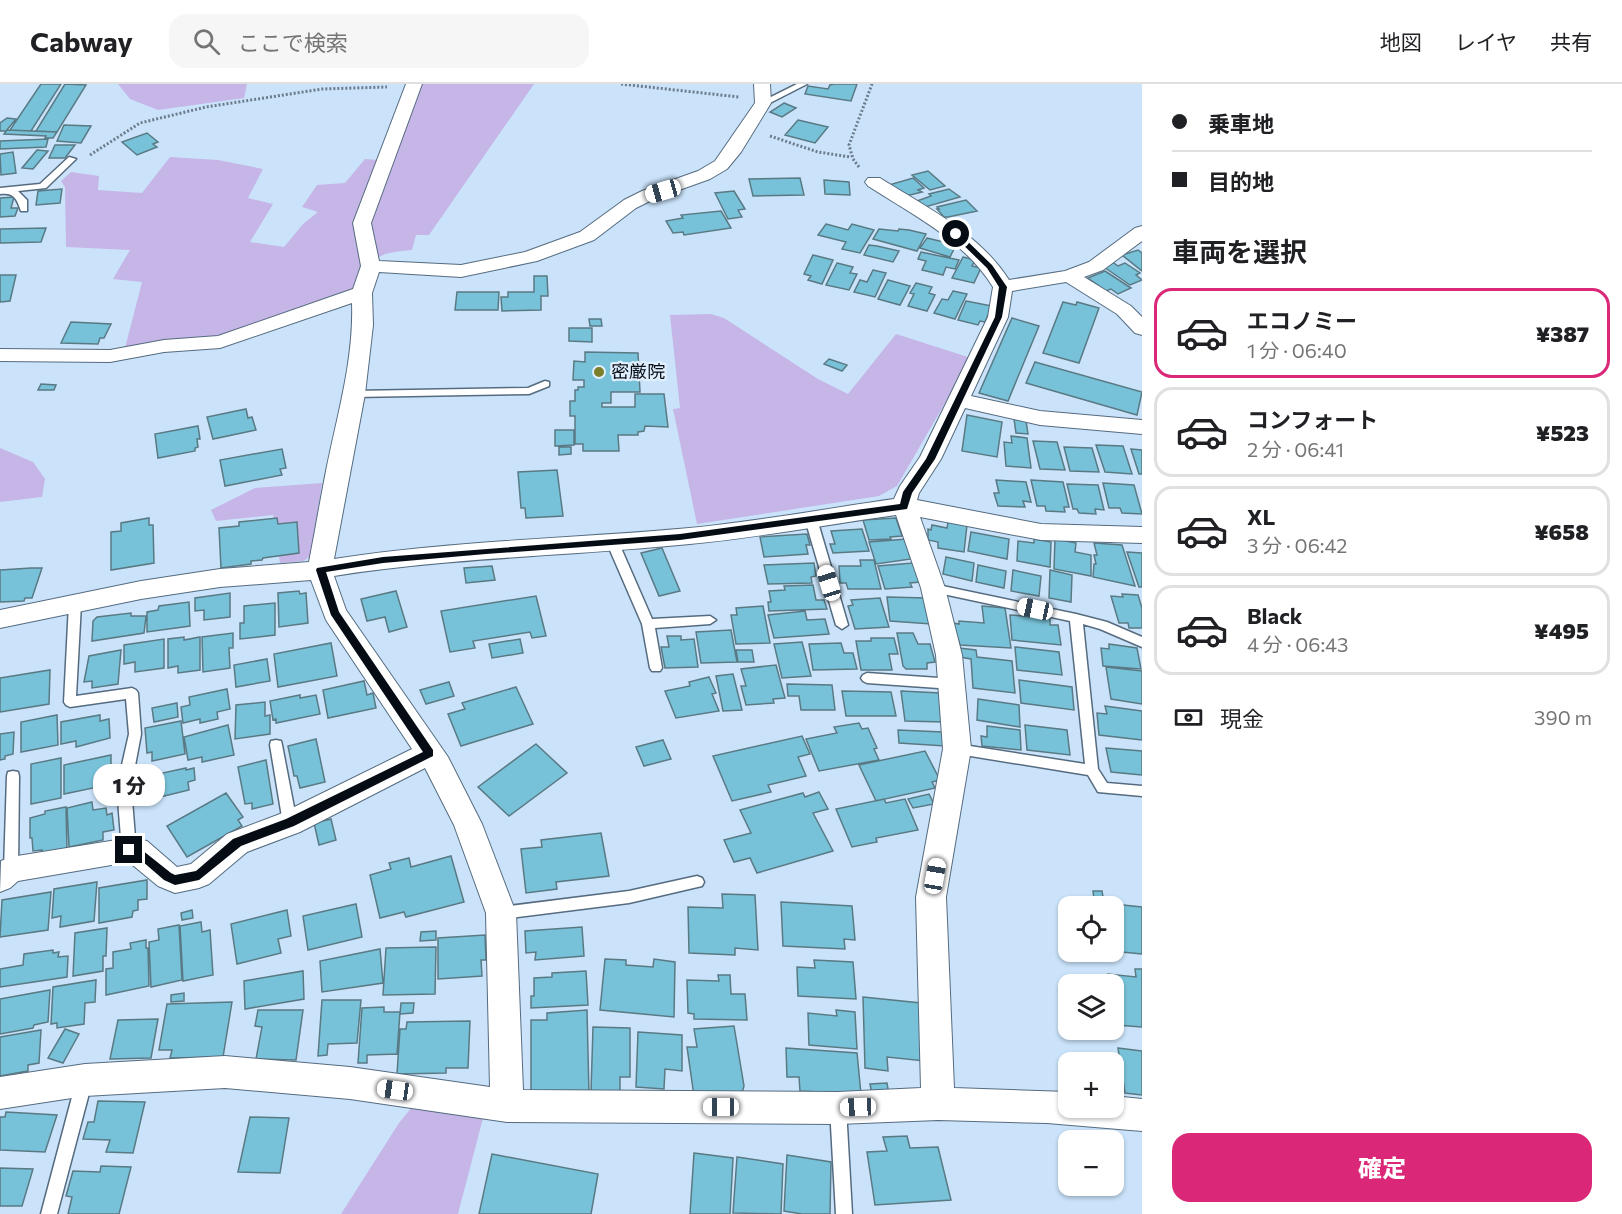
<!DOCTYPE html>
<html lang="ja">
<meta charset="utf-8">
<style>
:root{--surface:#fff;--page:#f6f6f6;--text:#202124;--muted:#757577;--line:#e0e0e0;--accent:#db2777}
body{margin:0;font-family:Commissioner,"Noto Sans JP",sans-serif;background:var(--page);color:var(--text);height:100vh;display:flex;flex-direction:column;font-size:22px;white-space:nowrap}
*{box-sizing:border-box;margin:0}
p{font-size:20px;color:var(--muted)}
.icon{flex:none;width:33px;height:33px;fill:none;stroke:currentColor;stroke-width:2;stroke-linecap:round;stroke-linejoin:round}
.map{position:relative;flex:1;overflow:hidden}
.panel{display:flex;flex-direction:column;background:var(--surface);width:480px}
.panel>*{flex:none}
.hud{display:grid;align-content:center;height:132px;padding:0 30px;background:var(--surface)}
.controls{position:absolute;left:1058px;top:812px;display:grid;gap:12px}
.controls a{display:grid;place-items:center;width:66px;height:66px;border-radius:12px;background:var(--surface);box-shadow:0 2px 4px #0004;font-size:30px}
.end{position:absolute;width:27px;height:27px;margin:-14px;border:8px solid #050c14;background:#fff;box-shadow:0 0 0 3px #fff}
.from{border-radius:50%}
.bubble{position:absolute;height:42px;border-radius:18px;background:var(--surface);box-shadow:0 2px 4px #0004;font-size:20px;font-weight:800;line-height:42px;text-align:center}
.car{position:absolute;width:18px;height:36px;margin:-18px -9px;border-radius:8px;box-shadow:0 0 4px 2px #0007;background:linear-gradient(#fff 24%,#345 0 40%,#fff 0 76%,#345 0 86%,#fff 0)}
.hud b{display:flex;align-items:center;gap:21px;height:57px;font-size:22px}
.hud b+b{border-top:2px solid var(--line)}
.hud i{width:15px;height:15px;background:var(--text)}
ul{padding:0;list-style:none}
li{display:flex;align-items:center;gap:18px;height:90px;margin:0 12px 9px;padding:0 18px;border:3px solid var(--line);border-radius:18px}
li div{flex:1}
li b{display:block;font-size:22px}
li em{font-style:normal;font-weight:800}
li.on{border-color:var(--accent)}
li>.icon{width:54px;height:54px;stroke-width:1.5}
h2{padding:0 30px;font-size:27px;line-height:72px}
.pay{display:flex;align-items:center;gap:15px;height:66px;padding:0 30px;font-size:22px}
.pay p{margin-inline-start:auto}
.primary-button{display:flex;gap:12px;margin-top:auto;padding:12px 30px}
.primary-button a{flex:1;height:69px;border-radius:18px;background:var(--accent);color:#fff;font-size:24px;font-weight:800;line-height:69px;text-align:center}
header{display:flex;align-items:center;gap:36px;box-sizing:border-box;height:84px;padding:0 30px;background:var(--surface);border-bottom:2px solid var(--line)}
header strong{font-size:28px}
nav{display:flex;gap:33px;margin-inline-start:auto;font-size:21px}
.search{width:420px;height:54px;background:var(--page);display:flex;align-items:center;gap:15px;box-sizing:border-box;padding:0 21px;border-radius:18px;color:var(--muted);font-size:22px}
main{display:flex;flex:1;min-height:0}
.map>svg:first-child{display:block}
.green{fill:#c6b5e7}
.building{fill:#78c2d9;stroke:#597a84;stroke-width:1.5}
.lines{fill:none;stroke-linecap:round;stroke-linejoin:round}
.service-casing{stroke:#556b7f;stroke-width:3}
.minor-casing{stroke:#556b7f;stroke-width:2}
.path{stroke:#6b7b8b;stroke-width:3;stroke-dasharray:2 2;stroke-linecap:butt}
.service{fill:#fff;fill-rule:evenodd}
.minor{fill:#fff;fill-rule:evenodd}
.route{fill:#050c14}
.poi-dot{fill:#7c7f29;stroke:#e0effd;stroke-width:2}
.labels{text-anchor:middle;stroke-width:4.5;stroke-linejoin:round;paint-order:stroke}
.poi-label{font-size:18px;fill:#050c14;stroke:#e0effd;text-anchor:start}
</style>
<header>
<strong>Cabway</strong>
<div class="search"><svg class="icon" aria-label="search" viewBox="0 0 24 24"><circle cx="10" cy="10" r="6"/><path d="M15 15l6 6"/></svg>ここで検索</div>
<nav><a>地図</a><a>レイヤ</a><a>共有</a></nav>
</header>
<main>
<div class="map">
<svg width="1142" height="1130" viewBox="0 0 1142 1130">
<rect width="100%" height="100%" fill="#cae3fa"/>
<path class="green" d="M118,0H247L244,14L158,26L130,15Z
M419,0H534L429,151H416L412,166C375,169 371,173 359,208L232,255L125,264L142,198L113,195L130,166L66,163L65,103L61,97L71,88L99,92L98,106L142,109L170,73L218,76L263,85L248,114L273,120L250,158L284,163L303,140L318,128L302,123L317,101L345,99L365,75L391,77Z
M711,230L724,234L818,295L848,310L896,250L971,274L897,402L879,412L697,440L673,325L680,324L670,231Z
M0,364L33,378L45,395L42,413L0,418Z
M322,399L311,472L303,477L280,479L273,431L216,437L211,426L255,404Z
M412,1023L483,1034L458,1130H341L399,1039Z"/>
<path class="building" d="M41,0H61L31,47L10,46Z
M65,0L86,1L57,48L36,47Z
M834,0H857L851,17L805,10L808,2L828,5L830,1Z
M784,19L796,24L782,33L770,28Z
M7,34L16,35L6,47H0V39Z
M798,36L828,43L815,59L785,51Z
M64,41L91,42L81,59L57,57Z
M7,46L57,48L53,54H45L46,52L4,50Z
M147,49L158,58L153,60L157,63L137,71L122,58Z
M48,55L46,63L0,65V57Z
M55,61H75L65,74H49Z
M37,66L48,67L33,85L22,84Z
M13,68L16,89L1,91L0,70Z
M928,87L945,102L930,106L912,91Z
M800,94L804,111L753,112L749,95Z
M913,94L924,104L918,106L922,108L906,112L889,101Z
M824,96L849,98L850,111L825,110Z
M62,105L60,119L36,121L38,107Z
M949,105L960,113L925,123L917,117L931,112L929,110Z
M734,107L745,125L738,126L742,133L728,135L715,109Z
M14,113L11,124H18L15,132L0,133V114Z
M966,116L977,127L948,133H944L937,125H939L937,123Z
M721,127L731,144L684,151L683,148L673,149L666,137L683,134L681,131Z
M826,140L848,146L852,140L874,146L860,169L842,165L846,158L818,151Z
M46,144L41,158L0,159V145Z
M879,145L898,147L899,145L909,146L926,150L917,167L873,155Z
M927,154L956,161L950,173L920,164Z
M869,161L877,162L899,167L893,178L864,171Z
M1138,166L1142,169V187L1122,171Z
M921,168L959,176L955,185L946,183L943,191L922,186L926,177L918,175Z
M813,171L833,176L822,200L808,196L811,192L804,190Z
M963,173L975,176L972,182L981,184L974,199L952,194Z
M1111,177L1118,182L1125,179L1140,189L1136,191L1142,196L1130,201L1101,181Z
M837,179L853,183L850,189L857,190L849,206L826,201Z
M873,186L886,189L875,213L854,208L860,196L867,198Z
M1105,187L1131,204L1118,210L1111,205L1106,207L1088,194Z
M0,191H16L10,217L0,218Z
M534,192H547L548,212H541V226L502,227L501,213H508V208H534Z
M888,196L910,202L900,221L878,215Z
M916,199L932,203L929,209L935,211L927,227L908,222L914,210L910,209Z
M953,207L967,210L955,235L934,229L942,215L948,216Z
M457,208H499L498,226H455Z
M966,217L992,222L985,238L980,237L978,241L958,236Z
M1063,218L1076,221L1077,218L1099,224L1079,279L1043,269Z
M1012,234L1039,242L1008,317L979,309Z
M589,235H601L602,242H590Z
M71,238L111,240L104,254H100L98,260L61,259Z
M569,244H592V258L569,257Z
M585,268L638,269L640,308H611V319H602V323H635V310H664L668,343L645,342L644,347L638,348V351H618L619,367H583V360H575V332H570V317H575V306H578V303H584V296H573L574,277L585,278Z
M829,275L847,281L842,287L824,280Z
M1035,278L1142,308L1137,331L1026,299Z
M41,300L56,301L54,306H38Z
M246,325L248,334L252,333L256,346L213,355L207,333Z
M967,331L1002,338L997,373L962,367Z
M1014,335L1026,337L1028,350L1016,349Z
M198,342L200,355H197L198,363L195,364V367L158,374L155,350Z
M555,346H574V361L555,362Z
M1011,352L1027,354L1031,384L1006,382L1004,358L1012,359Z
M1033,357L1057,358L1065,386L1040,385Z
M1096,361L1123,362L1132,390L1105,388Z
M559,363H571V370L559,371Z
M1064,363L1092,364L1099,388L1070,387Z
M282,365L286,384L280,385L282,391L225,402L220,376Z
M1131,365L1142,366V390H1139Z
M557,386L563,432L526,434L525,424H521L518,388Z
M996,396L1026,398L1031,418L1023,417L1025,423L998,422L994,409H999Z
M1031,396L1063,398L1069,423H1064L1065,428L1046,427L1045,422H1037Z
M1103,399L1134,401L1142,430L1122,429L1120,424H1109Z
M1067,400L1098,401L1104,426L1095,425L1096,430L1079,429L1077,425H1073Z
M149,434V441H153L154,479L111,486V448L121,447V439Z
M277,434L278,440L297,438L299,469L263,474L262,476L251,477V480L221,484L219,444L239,442V438Z
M896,434L902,452L890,453L891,455L869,456L863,436Z
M948,438L967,441L964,468L938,464V458L928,456V445L931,446L932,441L947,444Z
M862,445L869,467L833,469L830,460H835L831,447Z
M971,448L1009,455L1007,475L968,467Z
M807,450L810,461H806L808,470L764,473L760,453Z
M907,455L913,470H909L911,475L876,480L869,458Z
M1034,455L1051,458L1050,483L1017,477L1018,457L1034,459Z
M1055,455L1076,459L1075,468L1091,471V492L1054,485Z
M1094,459L1122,461L1135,502L1093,493L1094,480H1096L1094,471H1097Z
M662,464L680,507L659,512L641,469Z
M1127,468L1142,469V503H1139Z
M946,473L974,479L972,497L943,490Z
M860,476H874L881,505H848L846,499H840L839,482H861Z
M814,479L816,492L811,493L812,499L768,500L764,481Z
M913,479L920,498L910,499L912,503L885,505L878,482Z
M978,481L1006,487L1004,504L976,498Z
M492,482L495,496L466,499L464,484Z
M31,484H42L32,514H25L24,517L0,518V486Z
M1013,486L1041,492L1039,512L1011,507Z
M1050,486L1072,491L1071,518L1049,514Z
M813,501L816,516H824L827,525L769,527L768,518H771L769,507L785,506L784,502Z
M299,507L300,510L306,509L308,539L279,543L278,509Z
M396,507L407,543L389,548L385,533L367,537L361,515Z
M230,509V533L204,536V526L195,527V514Z
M1122,510L1138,511L1142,524V544H1129L1128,539H1119L1111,512L1123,513Z
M536,512L546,552L532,554L530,548L473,557L475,564L450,568L441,527Z
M887,513L927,514L931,540L890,537Z
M880,514L889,543L855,545L848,522L853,521L851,516Z
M189,518L190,542L147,548V528L158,526L159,522Z
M275,519V551L240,555V539H244V522Z
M763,522L770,559L736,560L731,531H737L736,524Z
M982,522L1005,524L1011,564L960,561L953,539L959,540V537L984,539Z
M805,527L807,536L825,535L829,550L774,554L768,531Z
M131,529V532H146L144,549L92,557L93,537L97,533Z
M1010,531L1050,534V541H1058L1061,561L1012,556Z
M731,546L737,578L701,579L696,548Z
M233,549V564H229L230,584L203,588L202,553Z
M897,549H913L918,560H930L935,578L927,579V585H906L903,582Z
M667,552H681V556L694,555L698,583L665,584L661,563H669Z
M184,553V556L200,553V586L178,589V582L168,584V555Z
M871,554H894L898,570H889L892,586H861L856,557H871Z
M164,555V584L135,588V578L124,580V561Z
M520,555L523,569L492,574L489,560Z
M802,558L811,592L782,594L774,560Z
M331,559L337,592L278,603L274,570Z
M841,559L844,569H853L857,585L813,586L809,560Z
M1109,560L1137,564L1141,585L1103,582L1101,564L1109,565Z
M1015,563L1059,568L1062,591L1017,586Z
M959,564L976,566L977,573L1012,577L1015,609L973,604L971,575L960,573Z
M121,566L118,600L92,604V597L84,598L89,572Z
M736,566H752L754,578H738Z
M267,575L270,597L236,603L234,581Z
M776,581L785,614L773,615L774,619L746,621L741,602H746L741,585Z
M1106,583L1142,587V620L1111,615Z
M50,586L49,620L0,628V594Z
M733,590L742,626L723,627L716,592Z
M709,593L716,609L712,610L719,627L676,634L665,607L690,602L689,598Z
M1019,596L1072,603L1074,626L1021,619Z
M364,597L367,611L373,609L376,624L328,634L323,606Z
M449,598L454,612L426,620L420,606Z
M787,600L832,601L835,626H801L799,612H788Z
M516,603L533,640L461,662L448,630L465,625L462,619Z
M227,605L230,625L217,628L218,635L200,639V635L183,639L181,623L190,621L189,613Z
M842,607L891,608L896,632H846Z
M901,607L940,609L944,638L905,637Z
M300,611V614L316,611L320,630L276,639V635L273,636L270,617Z
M978,615L1019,621L1020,643L977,636Z
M265,618V632L270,631V650L235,655L236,621Z
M177,619L178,633L154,638L152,624Z
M1105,622L1142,627V656L1099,651L1097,629L1107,630Z
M57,631L58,661L21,668V638Z
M100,631V637L109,635L110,654L76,663V657L61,660V638Z
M181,637L185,670L152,677V668L147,669L145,644Z
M859,639L862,645L868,644L877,664L874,665L879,676L819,687L806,655L837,649L834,643Z
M228,641L234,671L202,678V673L188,676L184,653Z
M1025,641L1067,646L1070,671L1027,666Z
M987,642L1020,646L1021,666L982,662L981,652L987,653Z
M898,646L943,648L945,662L899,659Z
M14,648L13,670L5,672V675L0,676V650Z
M802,652L810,670L798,673L806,692L768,701L771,708L732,717L713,672Z
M316,655L325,698L300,704L297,692H294L288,662Z
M663,656L671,675L644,682L636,663Z
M536,660L567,689L509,732L478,703Z
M1106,664L1142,667V691L1111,688Z
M925,667L940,696L932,698L935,704L876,717L859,681Z
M111,671V693L98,695V703L64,710V681Z
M61,674V714L31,720V680Z
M266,676L273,720L252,725V719L245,720L238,683Z
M186,684V686L194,684L195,696L188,698L189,706L160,713L158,690Z
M819,708L828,725L813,729L833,767L757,789L750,774L734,778L724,756L751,749L740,726L803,709L805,713Z
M226,709L243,733L238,736L242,742L187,773L167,742Z
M929,710L934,720L913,724L908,715Z
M884,715L886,719L905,715L918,746L876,754L877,758L852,763L836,725Z
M92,718L93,726L106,724L107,731L112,729L114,746L103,748V756L69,763L67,724Z
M66,723L67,767L42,772V766L33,767L32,754H30V734L45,730V727Z
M331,735L336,756L319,761L314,739Z
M601,749L609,792L556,798L557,805L526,809L521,765L542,763L541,756Z
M451,772L464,818L406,833L404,828L380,834L370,791L391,785L389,779L409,774L411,783Z
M147,796V815L138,816V826L133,827L132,833L99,839V804Z
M97,798L94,837L60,843L61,832L52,834L54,805Z
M1093,807H1102L1104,819L1142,823V870L1112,867L1113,822H1095Z
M51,808L48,846L0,853L2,816Z
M722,810L755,811L758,866L735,864V871L689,869L688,823L723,824Z
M781,818L852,822L855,856L844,855L845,865L783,862Z
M356,820L362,853L308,866L303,832Z
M192,826L193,834L182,836L181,829Z
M287,826L291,852L278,855L281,869L237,880L231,840Z
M201,838L202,848L210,846L213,891L183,897L180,842Z
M179,841L182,896L151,903L149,858L159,856L158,845Z
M582,843L584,872L535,876L536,868L526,869L525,847Z
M107,844L106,872H103V887L73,892L75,849Z
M436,847V856L420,857L421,848Z
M485,851L486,876H481L482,892L438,895V854Z
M146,856V864H148L149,902L106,911V885L113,884V868L131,865L130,859Z
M436,863L435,910L383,911L386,864Z
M380,865L383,899L322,908L320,877Z
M53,866V869L59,868L58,873L68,872L67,893L0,903V885L23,881L24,870Z
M605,875L626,876V881L653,883L654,875L675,878L674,933L600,926Z
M814,876L853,878L856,915L798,912L797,883L815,884Z
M1135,885H1142V943L1116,941L1113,900H1110L1108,890L1136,893Z
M303,887L304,915L245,925L244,897Z
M586,887L588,921L531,924V912H534V894L552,893V889Z
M718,891H730L731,910H745L747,936L694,935V930L688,929L687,896L719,897Z
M96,896L95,918L85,919L84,940L57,944V939L51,940L53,903Z
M50,906L48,938L34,941L33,944L0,950V915Z
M184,909V917L171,918V911Z
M863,913L921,919L925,977L887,973L888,987L865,984Z
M322,916H361L357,959L328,960L327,971L318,972Z
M232,918L223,973L170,974L172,966H159L167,920Z
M401,919H414L413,929L400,930Z
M384,923V928H400L397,970L367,971V979H358L362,924Z
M258,926H303L296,976L256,975L262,943L255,942Z
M587,926L589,1010L531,1012V936H547V929Z
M836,926L855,928L857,965L809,961L808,929L837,932Z
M158,935L151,974L110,975L118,936Z
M470,937L468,984H446V989L397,990L400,945H406L407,938Z
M734,942L744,1002L742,1009L694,1012L687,963H697L694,945Z
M593,943L630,944V993H620V1009L591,1008Z
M65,945L79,950L63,979L48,974Z
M41,946L39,979L28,981V987L0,992V953Z
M638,948L682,951V987L665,985L664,1005L636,1003Z
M786,964L857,969L861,1010L800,1007L799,993H787Z
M1118,964L1142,967V1011L1125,1009Z
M887,999L889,1011H872L870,1000Z
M98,1017L145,1018L133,1069L106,1068L110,1056L83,1055L88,1038H94Z
M6,1028L57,1031L45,1068L0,1066V1033H5Z
M250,1033L289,1034L280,1089L238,1088Z
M907,1052L910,1064L938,1063L951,1116L875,1121L867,1068L887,1067L883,1053Z
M694,1069L733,1074L730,1130H690Z
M492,1070L598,1090L591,1130H479Z
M787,1071L831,1078L830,1130H802L784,1127Z
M737,1073L783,1080L781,1130L733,1129Z
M101,1082L131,1083L119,1130H68L72,1113L66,1112L73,1087L100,1088Z
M0,1084L33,1085L22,1122H0Z"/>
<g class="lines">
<defs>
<path id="service" d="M797,0H807L766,21L759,19Z
M69,73L76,75L46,104L18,107L27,116V127H21C17,116 15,108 0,110V104L40,100Z
M545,297L549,298V302L529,310L354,313L349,310L354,307L528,304Z
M811,431L817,435L848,541L842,545L836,541L805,435Z
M612,453L618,457L652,535L710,532L716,536L710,540L655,544L662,584L660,587H652L650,584L642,540L606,457Z
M933,500L1076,530L1107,538L1142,553V563L1100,545L1083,540L1098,685L1107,699L1142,702V712L1098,708L1088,691L952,669L951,665L952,661L957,660L1085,680L1070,537L929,507L927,504Z
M75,516L81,520L76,612L132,604L136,606L138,609L141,650L131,703L136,766L134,770L129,772L124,770L122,766L117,703L129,650L126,615L70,623L66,621L64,618L69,520Z
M867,589L953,595L957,597L959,600L957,603L953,605L867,599L863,597L861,594L863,591Z
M276,656L281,657L282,661L297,739L295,743L290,745L285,743L283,739L270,661L271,657Z
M13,687L18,688L19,692L18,786L16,790L11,792L6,790L4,786L7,692L8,688Z
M697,792L702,794L704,798L702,802L629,819L501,835L496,833L494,829L496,825L501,823L629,807Z
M84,991L89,993L92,998L57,1130H41L76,998L79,993Z
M838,1016L843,1019L846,1024L852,1130H836L830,1024L833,1019Z"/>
<path id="minor" d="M406,0H422L371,139L379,177L461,181L525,168L580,148L624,116L642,107L698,87L715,77L755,19L754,0H770L771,19L741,68L727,85L710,95L654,115L636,124L594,156L537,177L461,193L379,188L372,209L373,241L365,310L334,475C448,457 563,455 678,445C750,439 823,425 894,415L900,402L920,373L988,233L993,203C964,156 913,131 868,102L865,98L868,94H880C926,123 979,149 1009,196L1065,187L1089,178L1135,144L1142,142V157L1103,186L1084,193L1131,222L1142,233V251L1135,249L1117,230L1066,198L1012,207L1008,233L971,312L1040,327L1142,336V350L1040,341L965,324L941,375L919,409L917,416L1041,440L1142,443V459L1041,456L920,433L945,504L962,571L971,665L946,813L954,1004L1068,1008V1023H1113V1012L1142,1015V1047L1047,1039L938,1036L838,1040L507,1038L350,1015L225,1004L85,1012L0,1025V993L85,980L225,972L350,983L490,1003L486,829L454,741L425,684L300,748L247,768L209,800L199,804L175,809L158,802L129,778L18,797L10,804L0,808L1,777L11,773L129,754L147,757L177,783L191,780L227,750L280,730L412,665L326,536L311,496L220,503L141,515L0,544V526L141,497L220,485L309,478C315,448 320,417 326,387C337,332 354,276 352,219L220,264L164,268L110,278L0,277V265L110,266L164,256L218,252L353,205L361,182L353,139ZM896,431L921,504L936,571L943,665L916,813L921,1004L838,1008L523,1006L516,829L482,740L448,673L346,526L334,492C449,474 564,472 679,461C751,455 824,441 896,431Z"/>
</defs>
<use href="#service" class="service-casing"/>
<use href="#minor" class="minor-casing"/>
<path class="path" d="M621,0L739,13
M770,52L818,68L850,73
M90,71L140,39L206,23L322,5L387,3
M859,83L853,75L849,61L872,0"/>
<use href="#service" class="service"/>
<use href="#minor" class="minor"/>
</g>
<path class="route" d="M953,148H958L992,181L1007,203L1002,233L935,375L912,409L907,425L680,456L486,470L383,479L326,488L339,528L433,666V672L294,742L241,762L199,796L175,801L164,796L135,771L125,769V763L137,762L171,789L175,791L196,787L233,755L286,735L423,668L331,531L316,486L317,484L383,473L680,450L900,420L903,408L926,375L995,233L999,203L987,184L953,151Z"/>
<circle class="poi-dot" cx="599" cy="288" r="6"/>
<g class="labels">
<g class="poi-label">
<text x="611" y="294">密厳院</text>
</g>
</g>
</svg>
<div class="controls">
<a><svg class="icon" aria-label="locate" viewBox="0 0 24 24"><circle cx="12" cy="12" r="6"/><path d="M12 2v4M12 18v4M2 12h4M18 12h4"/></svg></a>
<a><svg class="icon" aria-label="layers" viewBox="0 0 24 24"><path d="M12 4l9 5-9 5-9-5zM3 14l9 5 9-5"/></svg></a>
<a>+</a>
<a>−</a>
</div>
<i class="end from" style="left:956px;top:150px"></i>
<i class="end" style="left:129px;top:766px"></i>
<div class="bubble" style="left:93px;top:680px;width:72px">1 分</div>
<i class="car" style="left:663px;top:107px;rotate:254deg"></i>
<i class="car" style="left:829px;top:499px;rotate:343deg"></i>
<i class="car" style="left:1035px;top:525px;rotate:282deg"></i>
<i class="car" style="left:935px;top:792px;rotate:10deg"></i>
<i class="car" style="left:395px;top:1006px;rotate:278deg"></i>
<i class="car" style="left:721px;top:1023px;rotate:270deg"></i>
<i class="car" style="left:858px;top:1023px;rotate:268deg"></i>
</div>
<section class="panel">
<div class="hud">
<b><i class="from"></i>乗車地</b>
<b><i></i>目的地</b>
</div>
<h2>車両を選択</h2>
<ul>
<li class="on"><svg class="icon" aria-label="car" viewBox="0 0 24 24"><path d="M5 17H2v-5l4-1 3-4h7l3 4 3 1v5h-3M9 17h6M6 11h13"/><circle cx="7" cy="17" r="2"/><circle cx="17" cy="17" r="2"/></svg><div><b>エコノミー</b><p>1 分 · 06:40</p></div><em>¥387</em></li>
<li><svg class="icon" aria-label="car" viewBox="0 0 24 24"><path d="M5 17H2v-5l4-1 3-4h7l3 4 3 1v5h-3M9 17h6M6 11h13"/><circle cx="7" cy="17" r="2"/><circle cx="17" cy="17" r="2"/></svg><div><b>コンフォート</b><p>2 分 · 06:41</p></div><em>¥523</em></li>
<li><svg class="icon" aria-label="car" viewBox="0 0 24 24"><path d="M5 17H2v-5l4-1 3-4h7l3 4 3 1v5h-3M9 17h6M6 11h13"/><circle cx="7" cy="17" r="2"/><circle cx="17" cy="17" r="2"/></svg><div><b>XL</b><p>3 分 · 06:42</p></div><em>¥658</em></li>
<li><svg class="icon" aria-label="car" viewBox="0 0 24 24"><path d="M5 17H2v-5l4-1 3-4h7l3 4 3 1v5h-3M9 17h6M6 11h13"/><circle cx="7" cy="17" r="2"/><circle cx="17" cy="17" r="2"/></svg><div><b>Black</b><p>4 分 · 06:43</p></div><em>¥495</em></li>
</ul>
<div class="pay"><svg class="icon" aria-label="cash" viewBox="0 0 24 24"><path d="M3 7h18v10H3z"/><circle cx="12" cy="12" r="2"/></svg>現金<p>390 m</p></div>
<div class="primary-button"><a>確定</a></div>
</section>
</main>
